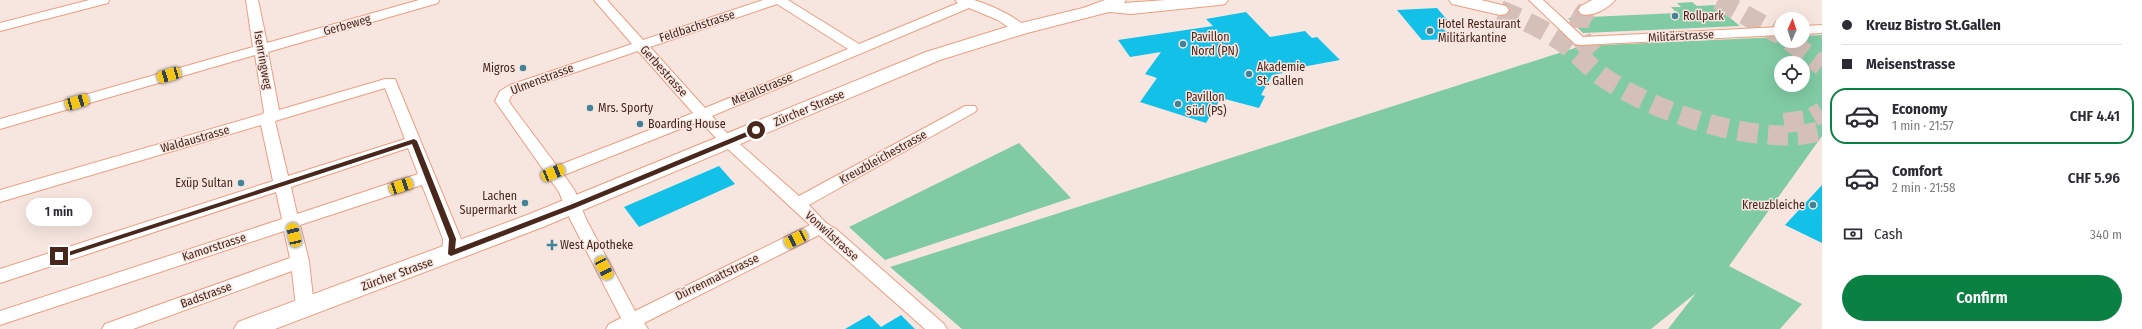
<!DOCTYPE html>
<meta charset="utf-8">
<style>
:root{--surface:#fff;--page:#f7f7f7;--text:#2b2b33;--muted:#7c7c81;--line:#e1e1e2;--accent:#0b8043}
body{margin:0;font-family:"Fira Sans Condensed",sans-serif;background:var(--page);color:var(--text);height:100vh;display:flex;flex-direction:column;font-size:15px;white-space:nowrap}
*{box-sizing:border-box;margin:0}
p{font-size:13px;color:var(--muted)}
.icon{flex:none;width:22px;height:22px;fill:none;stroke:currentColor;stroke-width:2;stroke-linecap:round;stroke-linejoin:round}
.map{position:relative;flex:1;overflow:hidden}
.details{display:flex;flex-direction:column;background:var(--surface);width:320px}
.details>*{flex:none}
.guide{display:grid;align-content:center;height:88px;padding:0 20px;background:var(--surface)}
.needle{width:26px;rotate:3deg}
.tools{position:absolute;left:1774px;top:12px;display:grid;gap:8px}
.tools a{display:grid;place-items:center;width:36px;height:36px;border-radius:50%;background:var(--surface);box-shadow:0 4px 16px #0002;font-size:20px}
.end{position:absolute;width:18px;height:18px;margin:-9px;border:5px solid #48281d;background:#fff;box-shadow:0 0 0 2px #fff}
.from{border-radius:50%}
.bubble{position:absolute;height:28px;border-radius:14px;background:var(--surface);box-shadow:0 4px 16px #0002;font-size:13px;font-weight:600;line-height:28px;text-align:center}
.car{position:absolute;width:12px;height:24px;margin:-12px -6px;border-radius:5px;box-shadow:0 0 3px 1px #0007;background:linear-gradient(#f5c518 24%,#345 0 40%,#f5c518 0 76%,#345 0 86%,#f5c518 0)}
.guide b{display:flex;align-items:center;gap:14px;height:38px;font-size:15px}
.guide b+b{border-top:1px solid var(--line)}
.guide i{width:10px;height:10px;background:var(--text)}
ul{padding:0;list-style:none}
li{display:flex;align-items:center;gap:12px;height:56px;margin:0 8px 6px;padding:0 12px;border:2px solid transparent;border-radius:16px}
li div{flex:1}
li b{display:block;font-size:15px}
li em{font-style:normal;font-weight:600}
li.on{border-color:var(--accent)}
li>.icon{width:36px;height:36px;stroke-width:1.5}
.pay{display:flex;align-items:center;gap:10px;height:44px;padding:0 20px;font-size:15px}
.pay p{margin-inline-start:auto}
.button{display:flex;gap:8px;margin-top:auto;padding:8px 20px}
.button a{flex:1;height:46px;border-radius:24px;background:var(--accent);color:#fff;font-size:16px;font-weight:600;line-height:46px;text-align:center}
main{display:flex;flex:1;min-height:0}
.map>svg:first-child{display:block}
.green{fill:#81cba4;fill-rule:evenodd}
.building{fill:#13c0e8}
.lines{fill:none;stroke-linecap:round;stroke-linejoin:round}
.highway-tunnel{stroke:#d4c0b9;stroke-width:20;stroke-dasharray:20 10;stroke-linecap:butt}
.street-casing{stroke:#ed9d80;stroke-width:2}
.primary-casing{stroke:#ed9d80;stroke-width:2}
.highway-casing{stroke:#ed9d80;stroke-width:2}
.street{fill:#fff;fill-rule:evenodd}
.primary{fill:#fff;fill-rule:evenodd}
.highway{fill:#fff;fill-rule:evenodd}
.route{fill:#48281d}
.poi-dot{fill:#438397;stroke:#f7e6e0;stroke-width:1.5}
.labels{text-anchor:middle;stroke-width:3;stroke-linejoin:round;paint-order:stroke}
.poi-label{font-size:12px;fill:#48281d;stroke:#f7e6e0;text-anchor:start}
.street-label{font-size:12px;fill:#48281d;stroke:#f7e6e0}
</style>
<main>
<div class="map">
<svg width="1822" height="329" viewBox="0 0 1822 329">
<rect width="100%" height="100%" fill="#f7e6e0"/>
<path class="green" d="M1692,2L1697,6L1714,5L1740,26L1583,33L1568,18L1677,13L1671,7H1681L1677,3Z
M1822,35V136L1729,266L1802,304L1780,329H1668L1696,293L1651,329H962L890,267L1581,46L1781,37V41H1803V36ZM1781,63H1803V85H1781Z
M1019,143L1071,198L885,260L849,227Z"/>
<path class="building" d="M1437,8L1449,22H1438L1452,39L1422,40L1397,10Z
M1246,12L1270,37L1305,31L1312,38L1317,37L1340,60L1280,71L1283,73L1272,75L1261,95L1265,96L1259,108L1221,98L1206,123L1140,102L1157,78L1145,74L1161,52L1130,57L1118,40L1213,26L1206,19Z
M719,166L735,184L639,227L624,207Z
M1822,185V243L1785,225Z
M869,315L881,327L901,315L915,329H845Z"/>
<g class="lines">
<path class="highway-tunnel" d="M1718,0L1781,35
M1500,10C1524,20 1548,31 1569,47C1582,57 1592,70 1606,79C1656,112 1738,139 1798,135C1806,135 1814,132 1822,131
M1587,10C1570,30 1582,41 1597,57
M1790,41L1822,66
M1784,123L1808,120L1822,112"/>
<defs>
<path id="street" d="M89,0H109L108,3L0,31V23Z
M246,0H258L267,43L419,0H439L438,3L268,52L279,110L385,79H395L461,239L460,254L457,259L451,260L445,259L442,254L443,239L422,185L300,225L309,261L314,307L312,312L305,314L298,312L296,307L292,271L133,329H102L105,324L290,258L284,231L0,325V311L282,219L276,192L0,283V269L273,181L261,125L0,202V190L263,114L264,112L255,55L0,129V119L253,47ZM385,88L405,139L288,176L275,121ZM408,148L418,174L297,214L291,187Z
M594,0H607L643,40L763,0H788L859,44L958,3L955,0C960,0 968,0 974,0C988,4 1018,17 1027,29L1025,32H1015L998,20L969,8L712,116L725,131L799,196L965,106H975L977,109L975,112L809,205L826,223L836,229L944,324L947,329H925L819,235L644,323L648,329H606L609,324L621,318L570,219L559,192L495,101L500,91L510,85L632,44ZM777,4L848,49L705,108L650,47ZM638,51L693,113L557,166L512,106L509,101L511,96L520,91ZM700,121L715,137L810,225L635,311L586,219L575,191L564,175Z
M1529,0H1543L1583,37L1781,27V35L1580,45L1575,44Z
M1822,25V33L1803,34V26Z"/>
<path id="primary" d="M1105,0H1126L1124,3L1166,0H1228L1225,4L1219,5L1131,14L1109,12L1027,33L940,60L543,227L275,329H234L238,322L527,215L926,52L1013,25L1083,8Z"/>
<path id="highway" d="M1449,0H1481L1506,6L1509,10L1506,14L1500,15L1452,4Z
M1592,0H1615C1608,9 1592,17 1581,14L1578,10L1581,6Z"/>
</defs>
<use href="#street" class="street-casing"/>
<use href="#primary" class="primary-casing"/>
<use href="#highway" class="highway-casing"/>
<use href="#street" class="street"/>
<use href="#primary" class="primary"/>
<use href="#highway" class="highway"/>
</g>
<path class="route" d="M756,128L759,130L758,132L575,208L451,256L448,254L449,239L412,144L62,258L56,256L414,139L417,141L456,239L455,249L570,205Z"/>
<g class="poi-dot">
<circle cx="1675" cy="16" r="4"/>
<circle cx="1430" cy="31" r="4"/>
<circle cx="1183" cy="44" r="4"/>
<circle cx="523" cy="68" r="4"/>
<circle cx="1249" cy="74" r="4"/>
<circle cx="1178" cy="104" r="4"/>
<circle cx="590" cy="108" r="4"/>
<circle cx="640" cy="124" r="4"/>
<circle cx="241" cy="183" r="4"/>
<circle cx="525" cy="203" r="4"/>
<circle cx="1813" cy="205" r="4"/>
<path d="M550 239h4v4h4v4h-4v4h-4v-4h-4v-4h4z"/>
</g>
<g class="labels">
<g class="poi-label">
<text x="1683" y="20">Rollpark</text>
<text x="1438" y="28">Hotel Restaurant<tspan x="1438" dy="14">Militärkantine</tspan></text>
<text x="1191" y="41">Pavillon<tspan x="1191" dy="14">Nord (PN)</tspan></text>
<text x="1257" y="71">Akademie<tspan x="1257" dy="14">St. Gallen</tspan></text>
<text x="515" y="72" text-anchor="end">Migros</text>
<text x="1186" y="101">Pavillon<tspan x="1186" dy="14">Süd (PS)</tspan></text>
<text x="598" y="112">Mrs. Sporty</text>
<text x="648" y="128">Boarding House</text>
<text x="233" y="187" text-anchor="end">Exüp Sultan</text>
<text x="517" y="200" text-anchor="end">Lachen<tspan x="517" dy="14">Supermarkt</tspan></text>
<text x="1805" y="209" text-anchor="end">Kreuzbleiche</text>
<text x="560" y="249">West Apotheke</text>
</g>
<g class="street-label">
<text transform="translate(347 25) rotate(-16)" y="4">Gerbeweg</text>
<text transform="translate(697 26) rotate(-18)" y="4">Feldbachstrasse</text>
<text transform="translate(1681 36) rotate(-3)" y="4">Militärstrasse</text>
<text transform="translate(263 60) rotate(80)" y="4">Isenringweg</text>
<text transform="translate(664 71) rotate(48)" y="4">Gerbestrasse</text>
<text transform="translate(542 79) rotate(-21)" y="4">Ulmenstrasse</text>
<text transform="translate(762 89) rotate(-23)" y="4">Metallstrasse</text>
<text transform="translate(809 108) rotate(-23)" y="4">Zürcher Strasse</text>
<text transform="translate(195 139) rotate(-16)" y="4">Waldaustrasse</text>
<text transform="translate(883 157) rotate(-29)" y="4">Kreuzbleichestrasse</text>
<text transform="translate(832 236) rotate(42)" y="4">Vonwilstrasse</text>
<text transform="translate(214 247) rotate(-18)" y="4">Kamorstrasse</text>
<text transform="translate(397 274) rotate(-20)" y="4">Zürcher Strasse</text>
<text transform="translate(717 277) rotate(-26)" y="4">Dürrenmattstrasse</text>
<text transform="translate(206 295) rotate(-20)" y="4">Badstrasse</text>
</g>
</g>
</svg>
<div class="tools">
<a><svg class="needle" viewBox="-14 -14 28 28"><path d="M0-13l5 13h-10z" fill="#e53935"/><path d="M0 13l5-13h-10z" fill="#7c7c81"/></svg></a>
<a><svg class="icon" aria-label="locate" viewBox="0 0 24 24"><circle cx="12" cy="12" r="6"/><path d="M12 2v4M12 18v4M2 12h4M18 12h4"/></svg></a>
</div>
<i class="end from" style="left:756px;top:130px"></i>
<i class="end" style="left:59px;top:256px"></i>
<div class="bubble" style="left:26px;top:198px;width:66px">1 min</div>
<i class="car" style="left:169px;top:75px;rotate:254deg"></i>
<i class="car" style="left:77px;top:102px;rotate:74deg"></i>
<i class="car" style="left:553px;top:173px;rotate:68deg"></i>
<i class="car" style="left:401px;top:186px;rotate:72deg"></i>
<i class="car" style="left:294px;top:235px;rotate:347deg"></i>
<i class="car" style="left:796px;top:239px;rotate:244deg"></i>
<i class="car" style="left:604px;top:268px;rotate:153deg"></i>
</div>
<section class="details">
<div class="guide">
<b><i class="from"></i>Kreuz Bistro St.Gallen</b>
<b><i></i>Meisenstrasse</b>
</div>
<ul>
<li class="on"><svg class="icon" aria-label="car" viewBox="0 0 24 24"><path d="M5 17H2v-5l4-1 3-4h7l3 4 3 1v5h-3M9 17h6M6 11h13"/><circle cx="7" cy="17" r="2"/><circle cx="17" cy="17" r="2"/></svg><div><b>Economy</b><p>1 min · 21:57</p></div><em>CHF 4.41</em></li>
<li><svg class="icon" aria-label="car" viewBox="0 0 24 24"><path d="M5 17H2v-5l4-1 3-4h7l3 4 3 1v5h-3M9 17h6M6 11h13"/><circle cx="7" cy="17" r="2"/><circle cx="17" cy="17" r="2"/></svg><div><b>Comfort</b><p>2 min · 21:58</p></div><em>CHF 5.96</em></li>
</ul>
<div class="pay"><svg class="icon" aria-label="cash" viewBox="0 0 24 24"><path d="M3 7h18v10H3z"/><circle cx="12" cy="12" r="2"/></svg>Cash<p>340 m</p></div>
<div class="button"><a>Confirm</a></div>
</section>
</main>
